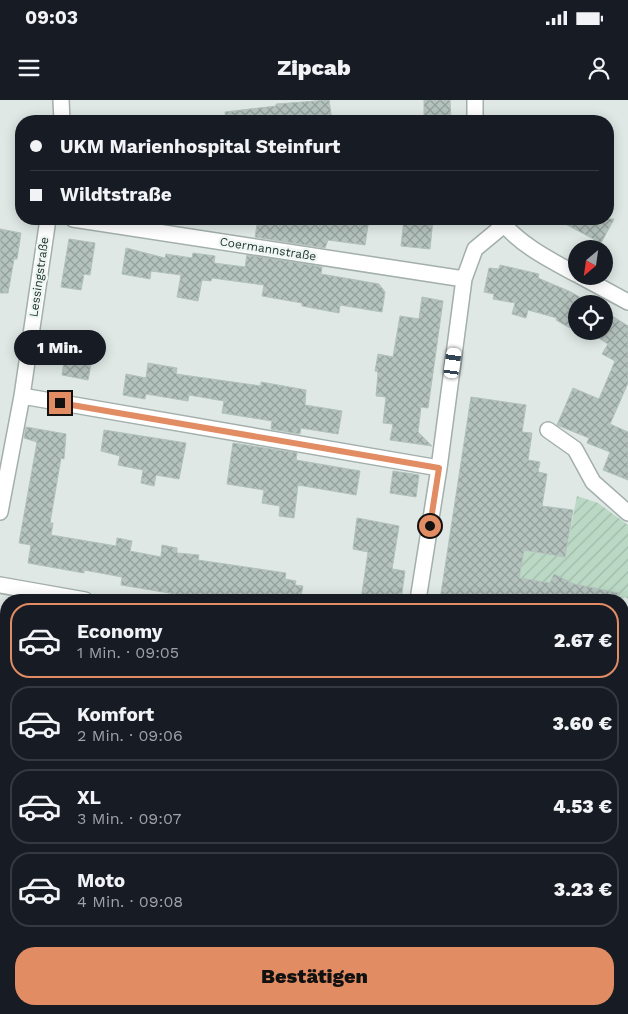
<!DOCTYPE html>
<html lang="de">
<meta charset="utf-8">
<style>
:root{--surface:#171b24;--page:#242831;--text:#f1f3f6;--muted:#9ea1a6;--line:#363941;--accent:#e28c63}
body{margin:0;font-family:"Work Sans",sans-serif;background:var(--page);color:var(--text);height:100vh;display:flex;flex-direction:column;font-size:19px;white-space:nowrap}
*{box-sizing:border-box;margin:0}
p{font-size:16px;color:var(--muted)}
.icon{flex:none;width:28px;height:28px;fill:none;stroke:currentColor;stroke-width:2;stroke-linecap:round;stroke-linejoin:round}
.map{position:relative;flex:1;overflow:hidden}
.details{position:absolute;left:0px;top:494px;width:629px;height:421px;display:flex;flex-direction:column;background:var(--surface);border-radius:20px 20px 0 0;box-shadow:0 2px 12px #0003}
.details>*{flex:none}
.guide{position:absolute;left:15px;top:15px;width:599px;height:110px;border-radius:20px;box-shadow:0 2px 12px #0003;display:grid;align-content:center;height:110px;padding:0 15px;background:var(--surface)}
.needle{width:32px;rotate:209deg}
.fabs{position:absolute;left:568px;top:140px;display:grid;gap:10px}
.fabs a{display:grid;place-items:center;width:45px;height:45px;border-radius:50%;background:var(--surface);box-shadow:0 2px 12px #0003;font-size:25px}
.end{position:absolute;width:22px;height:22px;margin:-11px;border:6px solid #e28c63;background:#111;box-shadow:0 0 0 2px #111}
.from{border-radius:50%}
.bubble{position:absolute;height:35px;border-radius:18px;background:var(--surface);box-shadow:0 2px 12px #0003;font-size:16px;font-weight:800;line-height:35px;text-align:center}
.car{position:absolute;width:15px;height:30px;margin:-15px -8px;border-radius:6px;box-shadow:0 0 4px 1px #0007;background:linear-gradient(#fff 24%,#345 0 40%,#fff 0 76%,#345 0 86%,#fff 0)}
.guide b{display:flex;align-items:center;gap:18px;height:48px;font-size:19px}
.guide b+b{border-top:1px solid var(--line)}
.guide i{width:12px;height:12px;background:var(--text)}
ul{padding:9px 0 0;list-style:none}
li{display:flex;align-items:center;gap:15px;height:75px;margin:0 10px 8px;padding:0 5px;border:2px solid var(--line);border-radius:20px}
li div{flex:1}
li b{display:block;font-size:19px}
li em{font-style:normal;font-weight:800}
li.on{border-color:var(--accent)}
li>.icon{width:45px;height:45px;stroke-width:1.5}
.button{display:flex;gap:10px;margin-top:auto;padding:10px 15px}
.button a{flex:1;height:58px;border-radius:20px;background:var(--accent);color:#111;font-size:20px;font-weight:800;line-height:58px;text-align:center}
.status{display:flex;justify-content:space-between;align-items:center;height:35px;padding:0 25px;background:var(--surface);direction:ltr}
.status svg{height:14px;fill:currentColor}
header{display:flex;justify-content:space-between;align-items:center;height:65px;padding:0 15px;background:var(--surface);font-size:22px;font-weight:800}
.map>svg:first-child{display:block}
.garden{fill:url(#garden-furrows)}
.building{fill:url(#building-cross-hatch);stroke:#b2c1bc}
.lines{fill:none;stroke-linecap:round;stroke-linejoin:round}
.minor-casing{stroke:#a3afac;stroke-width:18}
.tertiary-casing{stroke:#a3afac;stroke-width:18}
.minor{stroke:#fff;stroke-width:15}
.tertiary{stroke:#fff;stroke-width:15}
.route{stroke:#e28c63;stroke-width:6}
.labels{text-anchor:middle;stroke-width:5;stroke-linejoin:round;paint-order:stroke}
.street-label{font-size:12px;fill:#223733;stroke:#eff6f3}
</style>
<div class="status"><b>09:03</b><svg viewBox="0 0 49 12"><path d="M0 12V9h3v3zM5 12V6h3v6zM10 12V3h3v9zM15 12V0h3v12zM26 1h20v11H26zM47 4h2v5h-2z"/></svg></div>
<header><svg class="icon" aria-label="menu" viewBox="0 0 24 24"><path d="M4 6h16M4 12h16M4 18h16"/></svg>Zipcab<svg class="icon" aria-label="person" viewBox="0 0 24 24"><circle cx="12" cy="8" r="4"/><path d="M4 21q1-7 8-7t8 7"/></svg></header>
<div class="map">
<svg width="628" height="914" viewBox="0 0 628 914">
<defs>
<pattern id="garden-furrows" width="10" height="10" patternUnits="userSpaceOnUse" patternTransform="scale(1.25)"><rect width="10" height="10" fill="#bad8c4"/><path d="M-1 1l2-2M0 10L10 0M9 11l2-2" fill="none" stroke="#a0baa9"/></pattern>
<pattern id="building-cross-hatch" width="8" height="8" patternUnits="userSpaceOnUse" patternTransform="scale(1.25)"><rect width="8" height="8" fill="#b5c3be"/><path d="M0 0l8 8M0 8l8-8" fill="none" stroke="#939f9b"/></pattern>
</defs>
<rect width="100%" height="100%" fill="#dfe8e5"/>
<path class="garden" d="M577,396L598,403L628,425V499L625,497L623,499L615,494L519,478L524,445L533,452L565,457Z"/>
<path class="building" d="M329,0L332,21H226L225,12L276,6V4Z
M424,0H450L451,21H424Z
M258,119H369L365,145L328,140L325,148L255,137Z
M404,119H433L430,149L401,146Z
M556,119H614L601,143Z
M0,129L21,133L17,159H14L8,193H0Z
M69,139L95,143L90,175L84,174L81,190L61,187Z
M126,148L165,158L166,154L192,158L193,153L215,156L214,163L245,167L247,155L322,167L321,174L379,184L385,192L382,212L340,205L339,213L302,206V203L262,196L264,185L212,178L211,181L202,180L198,201L177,197L181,175L151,171L150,179L122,174Z
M500,165L539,174L538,178L571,192L591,204H576V224L573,223L570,228L556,220L557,218L528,210L526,218L512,214L515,203L493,199L494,194L484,192L489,168L499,169Z
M422,197L443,201L428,308L421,307L418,332L432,346L390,340L393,324L383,323L386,297L376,296L378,272L375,271L378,254L393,257L400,216L419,219Z
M604,211L628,226V283L610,324L628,332V380L603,370L610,352L587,343L589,338L557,325L573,288L599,299L615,261L602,254L608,244L588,231H604Z
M65,255L92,259L88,280L62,275Z
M148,263L177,268L176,274L261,286V282L306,290L305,305L342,311L338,334L301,328L300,334L271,329L272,321L222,313L224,301L189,295L188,301L146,294L145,299L123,295L126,274L146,278Z
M471,297L526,305L522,332L532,333L528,360L540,362L538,372L547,374L542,406L573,410L565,457L524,450L519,478L550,483L554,474L574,484L618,493V500H440Z
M26,327L66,334L64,359L61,358L50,423H53L51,435L116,446L117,438L132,441L130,451L161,457L162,445L177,448V453L199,455L198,460L286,473L285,479L296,481L295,485L303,486L300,500H189L183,499L181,495L121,485L122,477L84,470V473L28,463L31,445L19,443L37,342L24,338Z
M104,330L186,343L179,379L156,375L154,386L141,383L143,370L118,365L120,356L101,351Z
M233,343L297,353L296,360L360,371L356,395L298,385L294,418L279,416L280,406L262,403L264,390L227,384Z
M393,371L419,375L416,397L390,393Z
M357,418L399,426L392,469L405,471L401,500H361L368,452L353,449Z"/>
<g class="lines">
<defs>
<path id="minor" d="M61,0L62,21
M73,119L464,179
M22,296L439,368
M548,330L575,349L593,382L628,413
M0,412L22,296L48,119
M0,485L85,500
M418,500L439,368L464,179L475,149L504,125
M0,689H6
M622,700L628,702
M93,914V909
M203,914L205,909"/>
<path id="tertiary" d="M475,0V21
M499,119C520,145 548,159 576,174
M580,176L628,202"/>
</defs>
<use href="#minor" class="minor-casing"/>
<use href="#tertiary" class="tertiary-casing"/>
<use href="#minor" class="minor"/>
<use href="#tertiary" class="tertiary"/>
</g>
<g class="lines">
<path class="route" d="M60,303L439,368L430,426"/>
</g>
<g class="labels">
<g class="street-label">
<text transform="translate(268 149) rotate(9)" y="4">Coermannstraße</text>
<text transform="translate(39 177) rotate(-82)" y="4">Lessingstraße</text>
</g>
</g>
</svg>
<div class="fabs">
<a><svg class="needle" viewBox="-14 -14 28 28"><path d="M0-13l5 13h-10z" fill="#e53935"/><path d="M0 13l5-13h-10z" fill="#9ea1a6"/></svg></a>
<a><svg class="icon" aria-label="locate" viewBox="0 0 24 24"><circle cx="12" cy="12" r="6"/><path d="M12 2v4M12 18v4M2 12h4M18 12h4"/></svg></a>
</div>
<i class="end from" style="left:430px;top:426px"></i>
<i class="end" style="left:60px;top:303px"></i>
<div class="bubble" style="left:14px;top:230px;width:92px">1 Min.</div>
<i class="car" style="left:453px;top:263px;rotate:8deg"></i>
<div class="guide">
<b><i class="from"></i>UKM Marienhospital Steinfurt</b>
<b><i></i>Wildtstraße</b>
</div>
<section class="details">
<ul>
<li class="on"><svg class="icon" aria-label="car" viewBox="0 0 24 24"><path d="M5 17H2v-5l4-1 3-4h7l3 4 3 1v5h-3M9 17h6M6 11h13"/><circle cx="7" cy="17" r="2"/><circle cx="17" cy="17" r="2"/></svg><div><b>Economy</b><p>1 Min. · 09:05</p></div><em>2.67 €</em></li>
<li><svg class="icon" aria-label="car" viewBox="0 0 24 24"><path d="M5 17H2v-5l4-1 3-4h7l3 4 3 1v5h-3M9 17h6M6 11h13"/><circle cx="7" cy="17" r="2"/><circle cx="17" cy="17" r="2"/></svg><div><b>Komfort</b><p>2 Min. · 09:06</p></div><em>3.60 €</em></li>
<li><svg class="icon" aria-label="car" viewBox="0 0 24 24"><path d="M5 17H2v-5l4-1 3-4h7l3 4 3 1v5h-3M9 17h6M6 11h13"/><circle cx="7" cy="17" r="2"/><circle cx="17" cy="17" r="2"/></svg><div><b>XL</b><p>3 Min. · 09:07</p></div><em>4.53 €</em></li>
<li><svg class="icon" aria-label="car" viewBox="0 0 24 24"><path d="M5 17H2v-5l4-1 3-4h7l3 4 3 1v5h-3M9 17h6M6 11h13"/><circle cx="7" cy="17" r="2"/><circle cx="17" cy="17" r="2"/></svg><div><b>Moto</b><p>4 Min. · 09:08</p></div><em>3.23 €</em></li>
</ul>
<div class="button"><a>Bestätigen</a></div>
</section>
</div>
